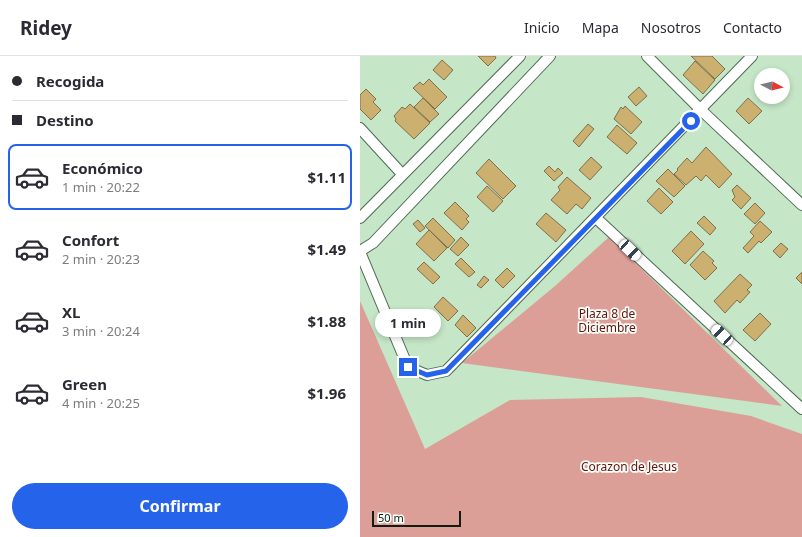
<!DOCTYPE html>
<html lang="es">
<meta charset="utf-8">
<style>
:root{--surface:#fff;--page:#f7f7f7;--text:#2b2b33;--muted:#7c7c81;--line:#e1e1e2;--accent:#2563eb}
body{margin:0;font-family:"Noto Sans",sans-serif;background:var(--page);color:var(--text);height:100vh;display:flex;flex-direction:column;font-size:15px;white-space:nowrap}
*{box-sizing:border-box;margin:0}
p{font-size:13px;color:var(--muted)}
.icon{flex:none;width:22px;height:22px;fill:none;stroke:currentColor;stroke-width:2;stroke-linecap:round;stroke-linejoin:round}
.map{position:relative;flex:1;overflow:hidden}
.side{display:flex;flex-direction:column;background:var(--surface);width:360px}
.side>*{flex:none}
.top-card{display:grid;align-content:center;height:88px;padding:0 12px;background:var(--surface)}
.needle{width:26px;rotate:97deg}
.controls{position:absolute;left:394px;top:12px;display:grid;gap:8px}
.controls a{display:grid;place-items:center;width:36px;height:36px;border-radius:50%;background:var(--surface);box-shadow:0 2px 6px #0003;font-size:20px}
.scale{position:absolute;left:12px;bottom:10px;width:89px;box-sizing:border-box;padding-left:4px;border:2px solid #111d13;border-top:0;font-size:11px;line-height:14px;white-space:nowrap;color:#111d13;-webkit-text-stroke:3px #f8fff9;paint-order:stroke}
.end{position:absolute;width:18px;height:18px;margin:-9px;border:5px solid #2563eb;background:#fff;box-shadow:0 0 0 2px #fff}
.from{border-radius:50%}
.bubble{position:absolute;height:28px;border-radius:14px;background:var(--surface);box-shadow:0 2px 6px #0003;font-size:13px;font-weight:700;line-height:28px;text-align:center}
.car{position:absolute;width:12px;height:24px;margin:-12px -6px;border-radius:5px;box-shadow:0 0 3px 1px #0007;background:linear-gradient(#fff 24%,#345 0 40%,#fff 0 76%,#345 0 86%,#fff 0)}
.top-card b{display:flex;align-items:center;gap:14px;height:38px;font-size:15px}
.top-card b+b{border-top:1px solid var(--line)}
.top-card i{width:10px;height:10px;background:var(--text)}
ul{padding:0;list-style:none}
li{display:flex;align-items:center;gap:12px;height:66px;margin:0 8px 6px;padding:0 4px;border:2px solid transparent;border-radius:8px}
li div{flex:1}
li b{display:block;font-size:15px}
li em{font-style:normal;font-weight:700}
li.selected{border-color:var(--accent)}
li>.icon{width:36px;height:36px;stroke-width:1.5}
.cta{display:flex;gap:8px;margin-top:auto;padding:8px 12px}
.cta a{flex:1;height:46px;border-radius:24px;background:var(--accent);color:#fff;font-size:16px;font-weight:700;line-height:46px;text-align:center}
header{display:flex;align-items:center;gap:24px;box-sizing:border-box;height:56px;padding:0 20px;background:var(--surface);border-bottom:1px solid var(--line)}
header strong{font-size:19px}
nav{display:flex;gap:22px;margin-inline-start:auto;font-size:14px}
main{display:flex;flex:1;min-height:0}
.map>svg:first-child{display:block}
.green{fill:#dc9f97}
.building{fill:#ccb070;stroke:#7f6f4c}
.lines{fill:none;stroke-linecap:round;stroke-linejoin:round}
.street-casing{stroke:#4e6b51;stroke-width:12}
.street{stroke:#fff;stroke-width:10}
.route{stroke:#2563eb;stroke-width:5}
.labels{text-anchor:middle;stroke-width:3.5;stroke-linejoin:round;paint-order:stroke}
.park-label{font-size:12px;fill:#661110;stroke:#f8fff9}
</style>
<header>
<strong>Ridey</strong>
<nav><a>Inicio</a><a>Mapa</a><a>Nosotros</a><a>Contacto</a></nav>
</header>
<main>
<section class="side">
<div class="top-card">
<b><i class="from"></i>Recogida</b>
<b><i></i>Destino</b>
</div>
<ul>
<li class="selected"><svg class="icon" aria-label="car" viewBox="0 0 24 24"><path d="M5 17H2v-5l4-1 3-4h7l3 4 3 1v5h-3M9 17h6M6 11h13"/><circle cx="7" cy="17" r="2"/><circle cx="17" cy="17" r="2"/></svg><div><b>Económico</b><p>1 min · 20:22</p></div><em>$1.11</em></li>
<li><svg class="icon" aria-label="car" viewBox="0 0 24 24"><path d="M5 17H2v-5l4-1 3-4h7l3 4 3 1v5h-3M9 17h6M6 11h13"/><circle cx="7" cy="17" r="2"/><circle cx="17" cy="17" r="2"/></svg><div><b>Confort</b><p>2 min · 20:23</p></div><em>$1.49</em></li>
<li><svg class="icon" aria-label="car" viewBox="0 0 24 24"><path d="M5 17H2v-5l4-1 3-4h7l3 4 3 1v5h-3M9 17h6M6 11h13"/><circle cx="7" cy="17" r="2"/><circle cx="17" cy="17" r="2"/></svg><div><b>XL</b><p>3 min · 20:24</p></div><em>$1.88</em></li>
<li><svg class="icon" aria-label="car" viewBox="0 0 24 24"><path d="M5 17H2v-5l4-1 3-4h7l3 4 3 1v5h-3M9 17h6M6 11h13"/><circle cx="7" cy="17" r="2"/><circle cx="17" cy="17" r="2"/></svg><div><b>Green</b><p>4 min · 20:25</p></div><em>$1.96</em></li>
</ul>
<div class="cta"><a>Confirmar</a></div>
</section>
<div class="map">
<svg width="442" height="481" viewBox="0 0 442 481">
<rect width="100%" height="100%" fill="#c5e6c7"/>
<path class="green" d="M249,181L422,350L102,307L195,230Z
M0,245L65,393L150,344L281,341L391,360L442,378V481H0Z"/>
<path class="building" d="M118,0H135L136,2L128,10Z
M331,0H352L365,13L355,23Z
M82,4L93,14L84,24L73,14Z
M335,5L355,24L343,38L323,19Z
M69,23L87,41L75,53L53,32L60,26L63,29Z
M279,31L287,40L276,50L268,41Z
M6,33L16,43L13,46L21,54L11,64L0,53V39Z
M63,42L79,58L70,66L54,51Z
M388,42L402,55L389,68L376,55Z
M50,48L70,67L54,83L35,65L36,63L34,60L42,51L45,53Z
M265,50L282,66L271,78L254,63L261,51L263,53Z
M228,68L234,73L219,91L213,85Z
M257,69L277,87L267,98L247,81Z
M346,91L372,118L359,132L346,119L341,125L336,120L326,129L314,118L318,114L317,113L327,102L332,107Z
M231,101L242,111L230,124L219,114Z
M129,103L156,130L143,143L116,117Z
M189,110L195,116L198,112L203,117L194,125L184,115Z
M308,113L325,130L314,141L296,125Z
M207,121L231,142L222,153L216,148L207,158L191,144L200,134L198,131Z
M377,129L391,142L381,153L372,144L375,141L372,134Z
M127,130L143,145L133,156L117,141Z
M299,132L313,146L301,158L287,145Z
M95,146L109,160L106,163L109,166L102,174L84,157Z
M395,147L405,157L395,168L384,158Z
M186,157L206,174L196,186L176,168Z
M344,160L356,172L350,179L337,167Z
M73,162L95,184L88,192L65,170Z
M58,164L65,172L60,176L53,168Z
M400,165L412,176L401,187L399,185L388,197L383,192L394,180L390,176Z
M69,174L87,192L74,205L56,188Z
M331,175L344,188L325,208L312,195Z
M101,181L109,189L98,200L90,193Z
M421,187L428,193L420,202L413,195Z
M343,195L354,205L352,207L357,212L345,224L330,209Z
M101,202L115,216L109,221L95,208Z
M64,206L80,221L73,228L57,213Z
M147,212L155,220L143,232L135,224Z
M442,216V228L436,222Z
M380,218L392,229L387,234L390,236L380,247L377,244L365,257L354,245Z
M124,220L129,224L121,232L117,229Z
M83,241L98,255L88,265L74,251Z
M400,257L411,268L395,285L383,274Z
M103,259L116,272L107,281L95,269Z"/>
<g class="lines">
<defs>
<path id="street" d="M287,0L341,54L442,149
M0,72L42,118
M0,162L160,0
M236,162L442,353
M0,195L13,187L190,0
M0,196L48,311L67,319L86,315L392,0"/>
</defs>
<use href="#street" class="street-casing"/>
<use href="#street" class="street"/>
</g>
<g class="lines">
<path class="route" d="M48,311L67,319L86,315L331,65"/>
</g>
<g class="labels">
<g class="park-label">
<text x="247" y="262">Plaza 8 de<tspan x="247" dy="14">Diciembre</tspan></text>
<text x="269" y="415">Corazon de Jesus</text>
</g>
</g>
</svg>
<div class="controls">
<a><svg class="needle" viewBox="-14 -14 28 28"><path d="M0-13l5 13h-10z" fill="#e53935"/><path d="M0 13l5-13h-10z" fill="#7c7c81"/></svg></a>
</div>
<div class="scale">50 m</div>
<i class="end from" style="left:331px;top:65px"></i>
<i class="end" style="left:48px;top:311px"></i>
<div class="bubble" style="left:15px;top:253px;width:66px">1 min</div>
<i class="car" style="left:270px;top:194px;rotate:133deg"></i>
<i class="car" style="left:362px;top:279px;rotate:313deg"></i>
</div>
</main>
